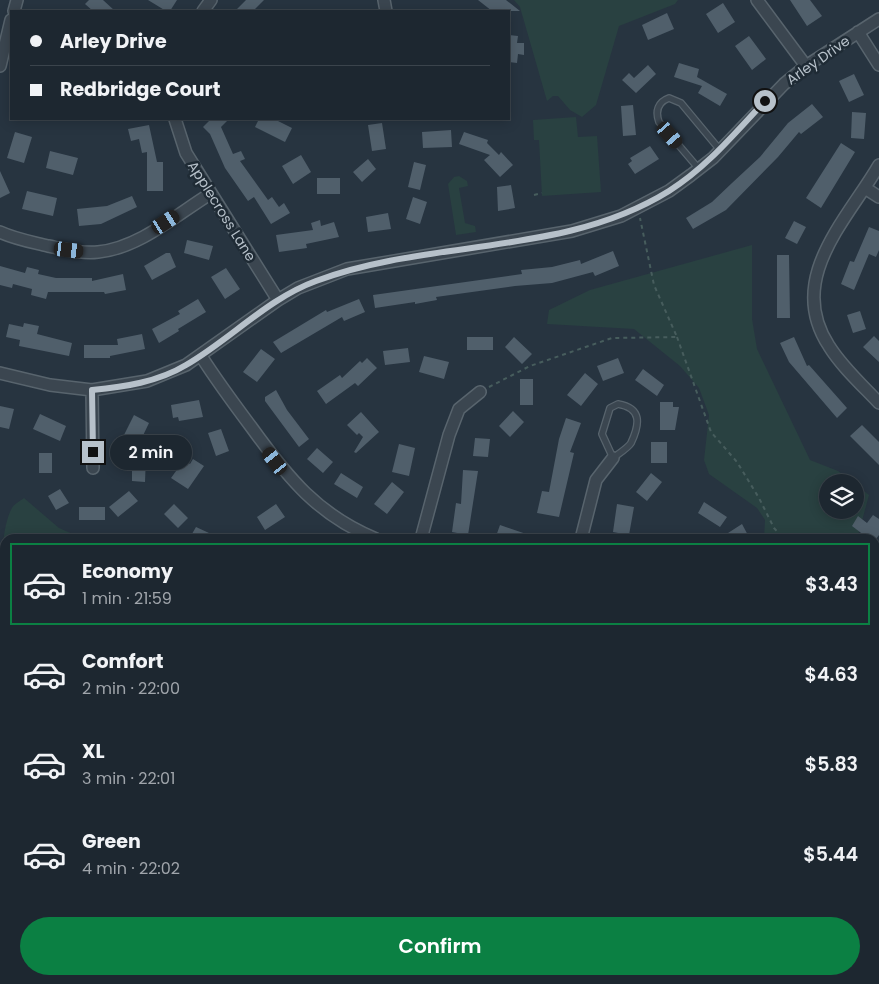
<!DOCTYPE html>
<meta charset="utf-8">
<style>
:root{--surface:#1d2730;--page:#252f38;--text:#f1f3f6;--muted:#a0a5ab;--line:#3b444c;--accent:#0b8043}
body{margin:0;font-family:Poppins,sans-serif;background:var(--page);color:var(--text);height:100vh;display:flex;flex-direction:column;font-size:19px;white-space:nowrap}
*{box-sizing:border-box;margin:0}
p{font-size:16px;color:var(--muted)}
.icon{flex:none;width:28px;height:28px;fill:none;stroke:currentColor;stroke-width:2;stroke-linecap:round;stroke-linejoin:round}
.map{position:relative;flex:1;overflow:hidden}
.sheet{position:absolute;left:0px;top:534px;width:880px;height:451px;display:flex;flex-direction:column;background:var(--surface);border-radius:15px 15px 0 0;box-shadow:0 2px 12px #0003,0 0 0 1px var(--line)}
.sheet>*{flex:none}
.top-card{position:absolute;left:10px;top:10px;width:500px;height:110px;border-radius:0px;box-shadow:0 2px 12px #0003,0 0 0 1px var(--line);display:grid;align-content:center;height:110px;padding:0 20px;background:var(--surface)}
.fabs{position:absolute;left:819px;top:474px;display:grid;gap:10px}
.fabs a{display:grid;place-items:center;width:45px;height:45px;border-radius:50%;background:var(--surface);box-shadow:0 2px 12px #0003,0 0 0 1px var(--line);font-size:25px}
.end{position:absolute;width:22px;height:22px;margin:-11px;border:6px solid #b7c1ca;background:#111;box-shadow:0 0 0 2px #111}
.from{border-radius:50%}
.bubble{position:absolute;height:35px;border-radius:18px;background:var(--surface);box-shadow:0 2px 12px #0003,0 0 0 1px var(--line);font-size:16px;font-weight:600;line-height:35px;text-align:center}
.car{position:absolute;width:15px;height:30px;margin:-15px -8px;border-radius:6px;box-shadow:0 0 4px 1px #0007;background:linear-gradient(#222 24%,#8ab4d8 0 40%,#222 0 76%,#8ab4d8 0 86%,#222 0)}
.top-card b{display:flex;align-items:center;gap:18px;height:48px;font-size:19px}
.top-card b+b{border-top:1px solid var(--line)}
.top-card i{width:12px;height:12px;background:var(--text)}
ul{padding:9px 0 0;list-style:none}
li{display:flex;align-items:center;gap:15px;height:82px;margin:0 10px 8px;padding:0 10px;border:2px solid transparent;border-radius:0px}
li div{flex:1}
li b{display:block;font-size:19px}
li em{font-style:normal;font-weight:600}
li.current{border-color:var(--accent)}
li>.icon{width:45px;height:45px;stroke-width:1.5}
.cta{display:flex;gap:10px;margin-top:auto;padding:10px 20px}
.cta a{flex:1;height:58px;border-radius:30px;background:var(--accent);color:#fff;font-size:20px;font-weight:600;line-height:58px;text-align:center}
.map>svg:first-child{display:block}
.green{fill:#294141}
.building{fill:#505f6b}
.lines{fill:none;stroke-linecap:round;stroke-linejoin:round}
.lane-casing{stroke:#58646d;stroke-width:8}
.street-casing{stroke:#58646d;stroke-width:14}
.path{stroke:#475d5d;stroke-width:2;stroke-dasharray:4 4;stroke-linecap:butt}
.lane{stroke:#3b4650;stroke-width:5.5}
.street{stroke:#3b4650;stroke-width:11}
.route{stroke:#b7c1ca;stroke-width:6}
.labels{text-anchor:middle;stroke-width:5;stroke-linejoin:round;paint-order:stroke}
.street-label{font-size:14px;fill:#b7c1ca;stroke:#1f2b35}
</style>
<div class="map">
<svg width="879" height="984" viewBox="0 0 879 984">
<rect width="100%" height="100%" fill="#273440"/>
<path class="green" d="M514,0H678L675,4L619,26L596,105L582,117L570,110L558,96H553L547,101L520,7Z
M576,117L578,137L597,136L601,192L542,196L539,140H534L533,120Z
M459,176L467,181L468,186L459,188L465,223L475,226L476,232L456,235L448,184L454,177Z
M752,245V319L757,349L810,460L838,471L853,482H828V510H855V484L869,495L857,539H764L765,520L757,508L709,474L704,460L709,415L699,388L680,366L634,329L547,324L549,310L590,290Z
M24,498L59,528L84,539H5V576C0,562 3,523 12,508C14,504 20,501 24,498Z
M875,591L879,595V830L875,829Z
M67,980H146L147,984H66Z
M390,980H585L597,984H390Z
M655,980H790L792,984H655Z"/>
<path class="building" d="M89,0H103L115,11H93L85,4Z
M148,0H177L170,11H166Z
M246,0H264L253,11H235Z
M478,0H506L520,11H492Z
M790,0H810L822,16L807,26Z
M723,3L735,22L718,33L706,14Z
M667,13L674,29L648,40L642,25Z
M509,35L518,36L517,43H524V55L518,54L517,63L509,62Z
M749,36L766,59L752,70L735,46Z
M679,63L699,69L697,77L727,94L720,106L698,93L702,86L674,77Z
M648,65L656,74L636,93L622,80L629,73L634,78Z
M854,74L864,95L849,102L839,81Z
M812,104L823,117L801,134L799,132L778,157L726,210L693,229L686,218L712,202L732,183L760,157L788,123Z
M633,105L636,135L623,136L621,106Z
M852,112L866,113L864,139L851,138Z
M211,119H229L221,127L233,154L241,151L245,159L240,161L268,200L272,197L279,207L284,203L290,213L271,224L254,197L248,201L225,168L210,134L203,127Z
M259,119H274L292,128L285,142L255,127Z
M382,123L386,149L372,151L368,125Z
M149,125L157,162H163V191H147V152L142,153L139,139L131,141L128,129Z
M451,130L452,147L423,148L422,132Z
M15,132L32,137L24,163L7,158Z
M464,132L488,140L487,143L499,155L501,152L513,165L500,177L484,160L490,155L459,144Z
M841,143L855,152L821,208L806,198Z
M650,146L659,159L635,174L628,164L632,161L630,158Z
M50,151L78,158L73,175L46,168Z
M301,155L311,172L293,184L282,166Z
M368,159L376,169L362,182L353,172Z
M414,162L426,165L420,190L408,187Z
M0,171L10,193L0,198Z
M317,178H340V194H317Z
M511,185L515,208L498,211L497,187Z
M27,191L57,198L53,216L22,209Z
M132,196L137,207L101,224L79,226L77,209L107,206Z
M413,197L427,202L420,224L406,219Z
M388,213L391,229L368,232L366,217Z
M320,220L321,226L334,222L339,237L306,244L307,248L279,252L276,235L313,230L311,223Z
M794,221L806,227L797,244L785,238Z
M869,227L879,231V250L876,257L869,254L854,290L841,284L850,261L854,262Z
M187,240L213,246L209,260L184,253Z
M613,251L619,266L595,276L593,272L552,283L515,286L436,297L437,300L415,304V302L375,308L373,295L522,274L521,270L552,267L580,260L581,264Z
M166,253H170L176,267L152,280L144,266Z
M777,255H789L790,318H777Z
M0,266L25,273L27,267L39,270L38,274L56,278H92V281L123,274L126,290L105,294L104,292H48L46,299L31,295L32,289L13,284L12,288L0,285Z
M226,268L240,289L225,299L211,277Z
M198,299L206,312L178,329L179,331L159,343L152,329L180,314L178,311Z
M359,299L365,312L344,321L342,317L281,353L273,342L326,310L327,312Z
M860,311L866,329L853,333L847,315Z
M24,323L39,326L37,334L72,343L69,356L19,346L20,340L6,337L9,324L23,327Z
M142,334L145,349L110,356V358H84V345H118L117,339Z
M874,336L879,341V362L863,347Z
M467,337H493V350H467Z
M514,337L532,354L522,364L505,347Z
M794,337L807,366L809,365L847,408L837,418L789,362L780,343Z
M408,348L410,362L385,365L383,351Z
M261,349L275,359L257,382L243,372Z
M424,356L449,362L444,379L419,372Z
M367,358L377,368L358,386L355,383L326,404L317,391L340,375L342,378L360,361L362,363Z
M618,358L624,373L603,381L597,366Z
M643,369L664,385L657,396L635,380Z
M585,373L598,384L581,406L567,395Z
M520,379H533V405H520Z
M276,390L287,410L309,439L299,447L265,401V397Z
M199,400L203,417L179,421L178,417L173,418L171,405Z
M660,402H673V407H679L675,430H660Z
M0,406L14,409L9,429L0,427Z
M513,411L524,422L510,437L499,426Z
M361,412L379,432L356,453L354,452L363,437L359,433L357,435L347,425Z
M40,414L66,426L60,441L33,429Z
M134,415L149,423L137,448L121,441Z
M566,418L581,423L570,452L574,453L559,517L537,513L542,491L549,492L559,439Z
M862,425L879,442V465L850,436Z
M221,429L229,451L216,456L208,433Z
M475,438L490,439L488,457L473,456Z
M651,442H667V463H651Z
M399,444L415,448L409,476L392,472Z
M317,448L333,462L323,473L307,459Z
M39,453H52V473H39Z
M132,456H146L145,482L132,481Z
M193,459L204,466L188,489L171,478L184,460L190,464Z
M463,470L478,471L468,535L452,532L456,503L461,504Z
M341,473L363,487L357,498L334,484Z
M651,473L662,482L647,501L636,492Z
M392,482L404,492L387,514L374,504Z
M60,489L69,503L56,510L48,496Z
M129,491L138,501L118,517L109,507Z
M704,502L727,517L720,527L698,513Z
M174,504L188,518L178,528L164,514Z
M276,504L285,517L265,530L257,517Z
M617,504L634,507L629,535L613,532Z
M79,507H105V520H79Z
M873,515L879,519V535L876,539H869L852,526L858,516L867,523Z
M742,524L750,539H731L728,533Z
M500,525L535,537V539H495Z
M196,527L222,539H189Z"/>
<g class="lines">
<defs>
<path id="lane" d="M699,169L659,122C655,111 658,102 669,98L681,103L720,150
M618,404C642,408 640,424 631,443C628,448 618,454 613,458L602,434L610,408Z
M875,936H879L875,965
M816,980V984
M873,984V980"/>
<path id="street" d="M384,0L386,11
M757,0L806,66
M14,11L17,0
M203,11L211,0
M858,32L879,65
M0,66L11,20
M175,119L186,153L278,300
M879,165C847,220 785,279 829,346C842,367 862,385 879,403
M865,188L879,197
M0,232C15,239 32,242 48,246C64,249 81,254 98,252C139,248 176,215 210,194
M201,356C217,381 234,404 252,428C288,478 318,515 376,539
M0,373L50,385L92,390L147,381L186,365L278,300L298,288L347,269L572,231L621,216L669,191L691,175L713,158L784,84L806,66L879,19
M92,390L93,468
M421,539L449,435L459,409L480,392
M581,539L596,480L613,458
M0,682L5,692
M0,925L5,916
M215,980L218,984
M326,980V984
M630,980L631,984"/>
</defs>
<use href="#lane" class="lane-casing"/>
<use href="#street" class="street-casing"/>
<path class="path" d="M534,195L542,193
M677,337L711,432L737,462L759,498L774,528L784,539
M489,387L530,366L612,338L677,337L654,285L640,218
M875,668L879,672
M875,820L879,819
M444,984V980"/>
<use href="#lane" class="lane"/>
<use href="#street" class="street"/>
</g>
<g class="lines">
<path class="route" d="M93,452L92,390C124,387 158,382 186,365C231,339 267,299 316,281C430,238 563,257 669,191C707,167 734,134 765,101"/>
</g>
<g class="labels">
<g class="street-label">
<text transform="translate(818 60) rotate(-35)" y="5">Arley Drive</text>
<text transform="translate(222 211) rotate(58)" y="5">Applecross Lane</text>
</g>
</g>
</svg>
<div class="fabs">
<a><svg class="icon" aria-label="layers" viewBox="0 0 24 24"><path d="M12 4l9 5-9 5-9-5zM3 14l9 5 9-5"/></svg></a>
</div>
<i class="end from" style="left:765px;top:101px"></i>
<i class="end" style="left:93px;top:452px"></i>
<div class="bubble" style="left:110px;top:435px;width:82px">2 min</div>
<i class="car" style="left:670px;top:135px;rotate:139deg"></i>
<i class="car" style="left:166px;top:222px;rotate:57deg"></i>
<i class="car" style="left:69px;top:250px;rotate:97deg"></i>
<i class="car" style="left:275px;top:461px;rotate:323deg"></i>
<div class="top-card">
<b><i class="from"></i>Arley Drive</b>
<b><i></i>Redbridge Court</b>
</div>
<section class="sheet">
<ul>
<li class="current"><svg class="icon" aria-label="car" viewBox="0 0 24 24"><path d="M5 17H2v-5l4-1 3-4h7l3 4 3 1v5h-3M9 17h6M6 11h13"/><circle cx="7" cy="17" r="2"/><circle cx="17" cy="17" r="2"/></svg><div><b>Economy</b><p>1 min · 21:59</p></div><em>$3.43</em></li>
<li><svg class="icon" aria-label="car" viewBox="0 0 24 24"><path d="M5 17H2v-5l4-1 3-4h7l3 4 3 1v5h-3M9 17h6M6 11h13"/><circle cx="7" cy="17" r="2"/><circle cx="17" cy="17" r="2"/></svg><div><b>Comfort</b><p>2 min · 22:00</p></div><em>$4.63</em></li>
<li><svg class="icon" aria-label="car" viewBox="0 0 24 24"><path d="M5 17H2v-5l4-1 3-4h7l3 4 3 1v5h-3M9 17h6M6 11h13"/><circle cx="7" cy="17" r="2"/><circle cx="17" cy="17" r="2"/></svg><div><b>XL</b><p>3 min · 22:01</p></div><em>$5.83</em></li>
<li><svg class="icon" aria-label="car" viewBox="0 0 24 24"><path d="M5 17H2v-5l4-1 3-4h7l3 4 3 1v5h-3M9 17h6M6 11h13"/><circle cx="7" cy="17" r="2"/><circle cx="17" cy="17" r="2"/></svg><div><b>Green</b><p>4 min · 22:02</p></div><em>$5.44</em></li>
</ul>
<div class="cta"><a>Confirm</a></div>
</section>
</div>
